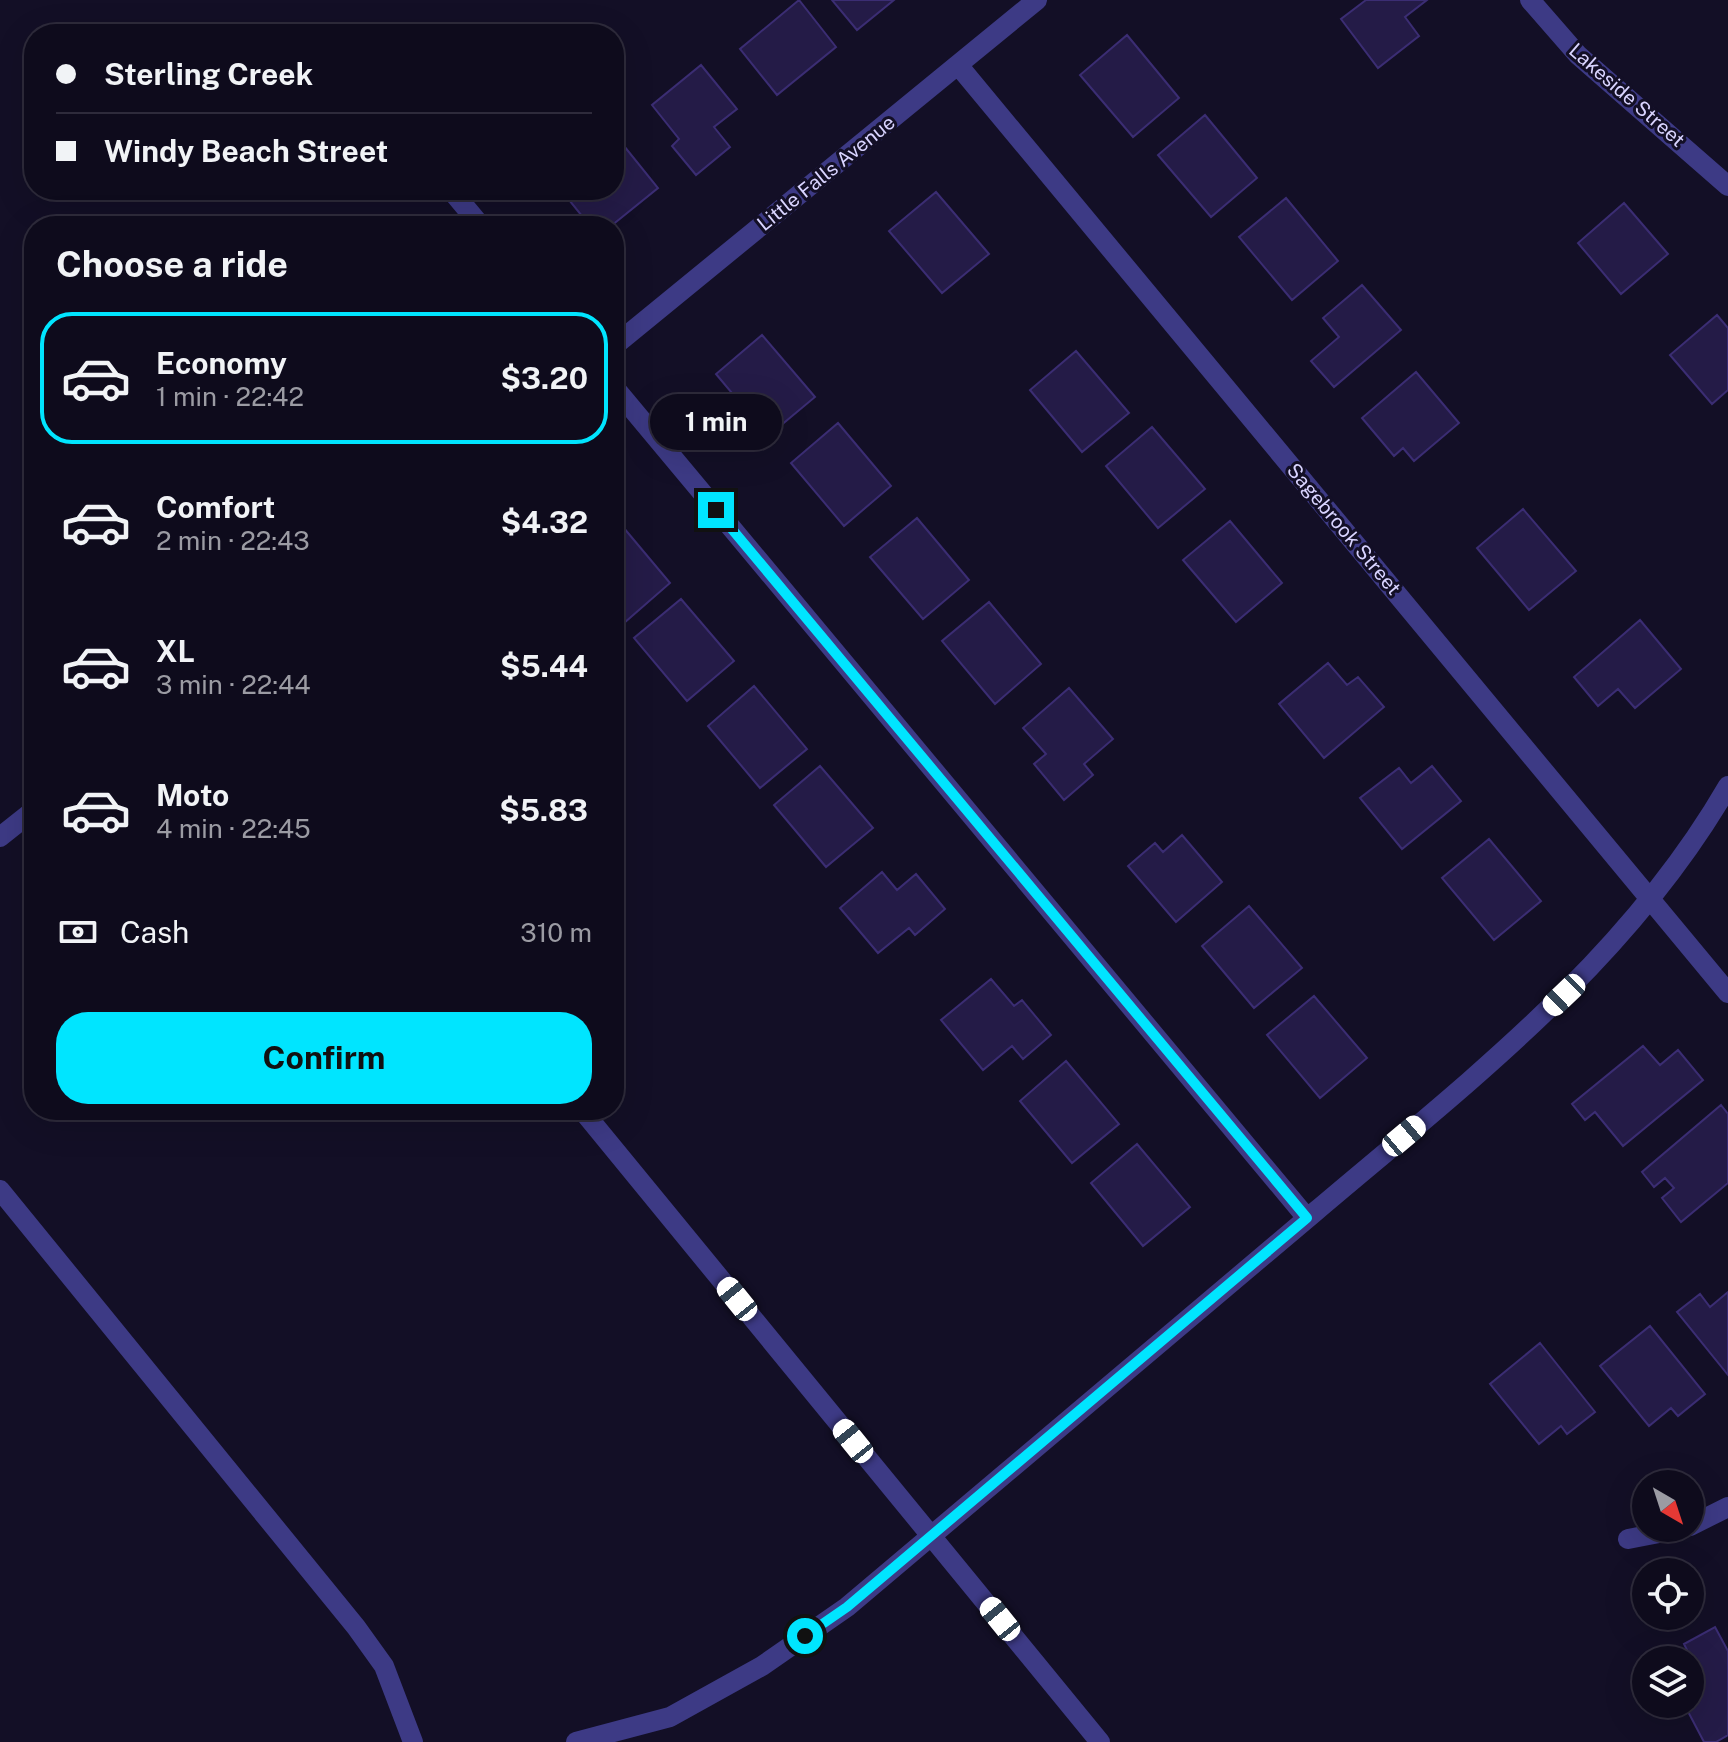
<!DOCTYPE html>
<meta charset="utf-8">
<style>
:root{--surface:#0e0b1c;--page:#171425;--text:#f1f3f6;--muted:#9b9ba3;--line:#2e2b3b;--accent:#00e5ff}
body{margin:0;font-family:"Public Sans",sans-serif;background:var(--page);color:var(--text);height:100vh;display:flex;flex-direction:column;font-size:30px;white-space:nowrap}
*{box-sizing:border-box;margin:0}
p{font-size:26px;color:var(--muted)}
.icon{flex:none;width:44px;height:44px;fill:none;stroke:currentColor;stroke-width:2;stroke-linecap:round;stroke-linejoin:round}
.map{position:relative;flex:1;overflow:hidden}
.drawer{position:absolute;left:24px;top:216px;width:600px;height:904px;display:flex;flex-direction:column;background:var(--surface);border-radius:32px;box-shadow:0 8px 32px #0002,0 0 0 2px var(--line)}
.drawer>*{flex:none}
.banner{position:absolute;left:24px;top:24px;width:600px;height:176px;border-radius:32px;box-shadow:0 8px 32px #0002,0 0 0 2px var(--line);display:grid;align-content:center;height:176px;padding:0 32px;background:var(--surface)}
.needle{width:52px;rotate:141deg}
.controls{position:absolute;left:1632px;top:1470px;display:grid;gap:16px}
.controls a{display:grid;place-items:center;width:72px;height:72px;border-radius:50%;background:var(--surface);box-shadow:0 8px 32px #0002,0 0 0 2px var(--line);font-size:40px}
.end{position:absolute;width:36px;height:36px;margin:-18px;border:10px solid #00e5ff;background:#111;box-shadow:0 0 0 4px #111}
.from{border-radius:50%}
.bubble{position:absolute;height:56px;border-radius:28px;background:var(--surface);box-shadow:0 8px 32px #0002,0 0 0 2px var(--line);font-size:26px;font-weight:700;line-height:56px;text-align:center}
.car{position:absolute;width:24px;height:48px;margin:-24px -12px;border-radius:10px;box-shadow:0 0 6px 2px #0007;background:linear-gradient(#fff 24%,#345 0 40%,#fff 0 76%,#345 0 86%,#fff 0)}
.banner b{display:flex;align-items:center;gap:28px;height:76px;font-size:30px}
.banner b+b{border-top:2px solid var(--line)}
.banner i{width:20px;height:20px;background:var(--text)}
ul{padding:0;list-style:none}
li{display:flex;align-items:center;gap:24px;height:132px;margin:0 16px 12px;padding:0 16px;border:4px solid transparent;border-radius:32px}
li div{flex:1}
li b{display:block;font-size:30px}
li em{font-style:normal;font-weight:700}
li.current{border-color:var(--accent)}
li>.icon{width:72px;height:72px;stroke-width:1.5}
h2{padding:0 32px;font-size:36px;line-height:96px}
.pay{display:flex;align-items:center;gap:20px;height:88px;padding:0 32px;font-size:30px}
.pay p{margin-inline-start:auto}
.cta{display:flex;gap:16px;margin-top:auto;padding:16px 32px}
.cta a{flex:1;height:92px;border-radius:32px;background:var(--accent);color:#111;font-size:32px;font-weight:700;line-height:92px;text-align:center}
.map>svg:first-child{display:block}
.building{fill:#241b47;stroke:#3b2d73;stroke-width:2}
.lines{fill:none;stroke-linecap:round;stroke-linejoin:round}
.street{stroke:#3d3a85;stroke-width:20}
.route{stroke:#00e5ff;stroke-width:10}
.labels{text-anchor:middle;stroke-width:6;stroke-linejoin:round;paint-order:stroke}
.street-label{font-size:20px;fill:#d9d4ff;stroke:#130f26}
</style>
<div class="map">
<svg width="1728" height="1742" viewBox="0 0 1728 1742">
<rect width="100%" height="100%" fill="#130f26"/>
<path class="building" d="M799,0L836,47L777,95L740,49Z
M832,0H894L857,30Z
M1366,0H1427L1405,17L1419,36L1378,68L1341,19Z
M1127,35L1179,98L1133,137L1080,75Z
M701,65L737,109L714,127L730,147L696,175L672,146L679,139L652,105Z
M1205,115L1257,178L1211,217L1158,155Z
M620,141L658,188L611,226H590L561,190H614V147Z
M936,192L989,254L942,293L889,231Z
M1286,198L1338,261L1292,300L1239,237Z
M1624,203L1668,254L1621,294L1578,243Z
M1362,285L1401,330L1334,387L1311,361L1339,337L1323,318Z
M1717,315L1728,328V390L1712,404L1670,355Z
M762,335L815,397L768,436L716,374Z
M1076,351L1129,413L1082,452L1030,390Z
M1416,372L1459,423L1414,461L1403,448L1394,456L1362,418Z
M838,423L891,486L844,526L791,463Z
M1152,427L1205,489L1158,528L1106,466Z
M1523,509L1576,571L1529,610L1477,548Z
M917,518L969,580L923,619L870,557Z
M618,521L670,583L624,623L614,611V524Z
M1230,521L1282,583L1236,622L1183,560Z
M681,599L734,661L687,701L634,638Z
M989,602L1041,664L995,704L942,641Z
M1640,620L1681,669L1635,708L1618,689L1598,706L1574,677Z
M1328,663L1347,685L1358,677L1384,707L1324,758L1279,704Z
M754,686L807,749L760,788L708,726Z
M1069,688L1113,739L1084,764L1093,775L1064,800L1034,764L1046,754L1023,728Z
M820,766L873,828L826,867L774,805Z
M1432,766L1461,801L1402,849L1360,798L1399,768L1411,783Z
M1182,835L1222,882L1176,922L1128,866L1155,843L1163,852Z
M1489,839L1541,901L1494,940L1442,878Z
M882,872L897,890L916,874L945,909L915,935L909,928L878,953L840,908Z
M1249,906L1302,968L1254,1008L1202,946Z
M991,979L1014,1006L1022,1000L1051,1035L1023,1059L1012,1046L983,1070L941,1020Z
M1314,996L1367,1058L1320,1098L1267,1035Z
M1643,1046L1660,1065L1678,1050L1703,1080L1623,1146L1595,1112L1585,1120L1572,1104Z
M1066,1061L1119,1124L1072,1163L1020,1101Z
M1721,1105L1728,1114V1183L1681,1222L1662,1198L1674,1188L1665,1178L1654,1187L1642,1172Z
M1137,1144L1190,1207L1143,1246L1091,1183Z
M1728,1292V1375L1677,1312L1700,1294L1710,1307Z
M1650,1326L1705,1394L1678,1416L1671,1408L1649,1426L1600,1366Z
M1540,1343L1595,1412L1567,1434L1561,1426L1539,1444L1490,1384Z
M1715,1627L1728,1651V1735L1716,1742H1704L1684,1704H1690V1660H1677L1689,1654L1684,1644Z"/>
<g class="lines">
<path class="street" d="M1530,0L1578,55L1728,186
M958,65L1728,993
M451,190L481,226
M614,346L1037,0
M614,387L1307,1218
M0,837L34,810
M582,1110L1100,1742
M0,1190L356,1627L384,1666L413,1742
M1690,1526L1728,1507
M1628,1539L1685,1528
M576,1742L670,1717L762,1666L847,1607C1003,1474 1160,1343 1316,1211C1467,1083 1627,961 1728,786"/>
</g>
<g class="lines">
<path class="route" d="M716,510L1307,1218L847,1607L805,1636"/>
</g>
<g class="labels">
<g class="street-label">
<text transform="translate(1627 95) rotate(41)" y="7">Lakeside Street</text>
<text transform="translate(826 173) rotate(-39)" y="7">Little Falls Avenue</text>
<text transform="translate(1344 529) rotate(50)" y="7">Sagebrook Street</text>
</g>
</g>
</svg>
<div class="controls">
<a><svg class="needle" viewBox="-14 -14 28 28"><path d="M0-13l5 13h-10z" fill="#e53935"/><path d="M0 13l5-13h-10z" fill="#9b9ba3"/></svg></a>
<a><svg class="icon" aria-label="locate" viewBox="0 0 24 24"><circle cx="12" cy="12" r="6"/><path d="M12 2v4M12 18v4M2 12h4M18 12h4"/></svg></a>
<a><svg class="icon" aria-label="layers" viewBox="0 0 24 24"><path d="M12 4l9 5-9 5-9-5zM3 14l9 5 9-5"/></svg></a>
</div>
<i class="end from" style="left:805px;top:1636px"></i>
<i class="end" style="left:716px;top:510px"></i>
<div class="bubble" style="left:650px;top:394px;width:132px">1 min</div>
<i class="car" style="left:1564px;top:995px;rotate:226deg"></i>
<i class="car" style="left:1404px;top:1136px;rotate:50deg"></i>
<i class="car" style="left:737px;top:1299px;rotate:321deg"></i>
<i class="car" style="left:853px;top:1441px;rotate:321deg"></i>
<i class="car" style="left:1000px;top:1619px;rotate:321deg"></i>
<div class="banner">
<b><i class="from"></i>Sterling Creek</b>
<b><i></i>Windy Beach Street</b>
</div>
<section class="drawer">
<h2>Choose a ride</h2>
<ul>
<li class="current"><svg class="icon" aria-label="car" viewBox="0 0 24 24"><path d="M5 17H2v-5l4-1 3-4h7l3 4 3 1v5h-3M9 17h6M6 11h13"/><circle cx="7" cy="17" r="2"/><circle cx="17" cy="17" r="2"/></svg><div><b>Economy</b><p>1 min · 22:42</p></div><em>$3.20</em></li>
<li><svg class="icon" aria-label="car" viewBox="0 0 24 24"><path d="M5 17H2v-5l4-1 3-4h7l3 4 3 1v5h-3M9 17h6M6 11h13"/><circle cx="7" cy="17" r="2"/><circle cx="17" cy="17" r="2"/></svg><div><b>Comfort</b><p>2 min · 22:43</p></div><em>$4.32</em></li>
<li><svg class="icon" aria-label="car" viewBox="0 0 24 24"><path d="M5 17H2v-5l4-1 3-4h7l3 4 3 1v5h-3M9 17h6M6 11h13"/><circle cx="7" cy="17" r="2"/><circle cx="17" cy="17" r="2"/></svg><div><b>XL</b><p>3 min · 22:44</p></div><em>$5.44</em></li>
<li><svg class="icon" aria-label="car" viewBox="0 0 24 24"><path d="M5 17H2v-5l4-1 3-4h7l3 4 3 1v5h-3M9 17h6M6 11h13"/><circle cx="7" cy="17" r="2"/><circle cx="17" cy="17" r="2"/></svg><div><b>Moto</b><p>4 min · 22:45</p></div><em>$5.83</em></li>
</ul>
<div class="pay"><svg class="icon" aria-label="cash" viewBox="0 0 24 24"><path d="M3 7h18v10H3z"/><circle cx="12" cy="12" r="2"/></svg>Cash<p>310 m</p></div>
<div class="cta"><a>Confirm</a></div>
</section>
</div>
